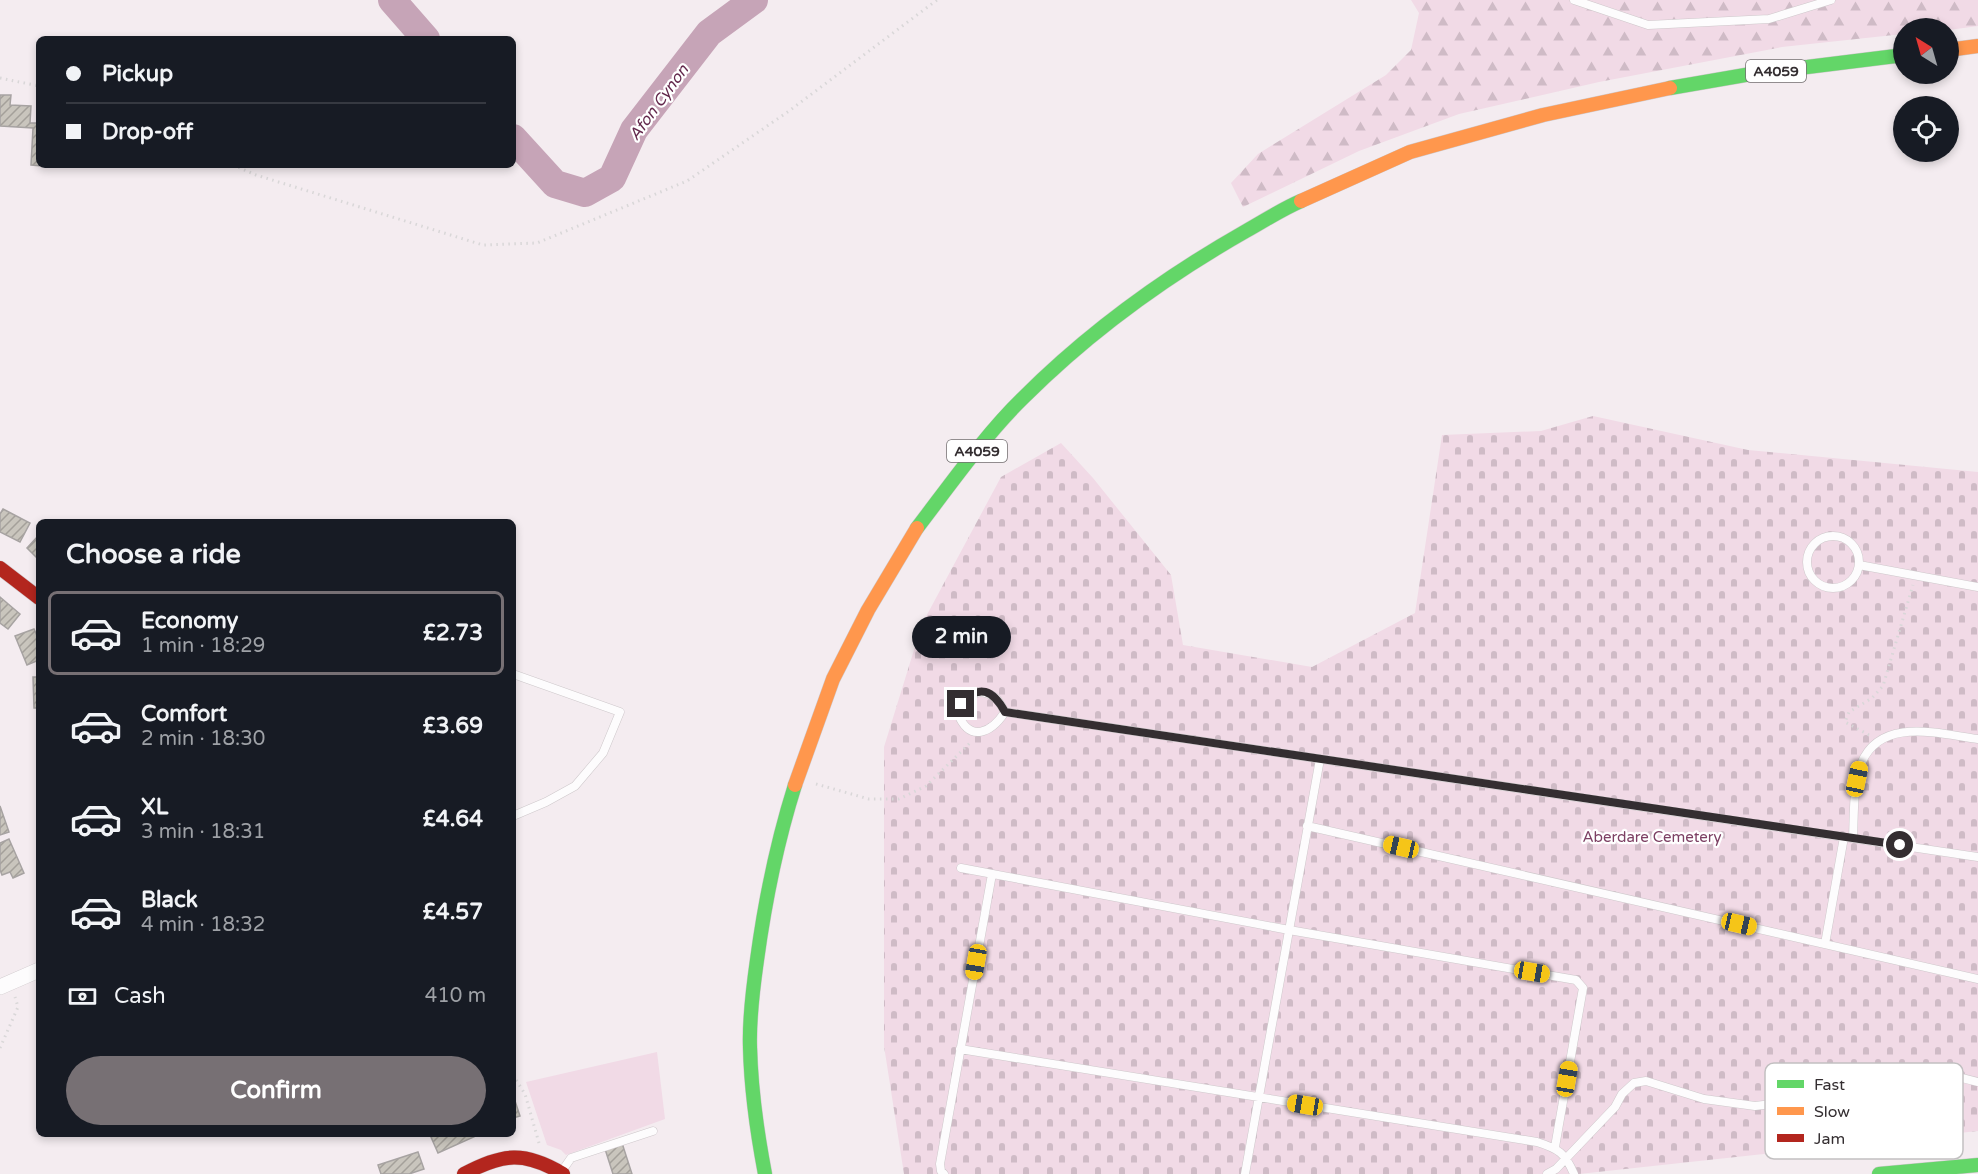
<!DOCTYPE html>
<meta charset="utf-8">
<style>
:root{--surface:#171b24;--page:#20242c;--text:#f1f3f6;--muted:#9ea1a6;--line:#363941;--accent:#777074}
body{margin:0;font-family:"Varela Round",sans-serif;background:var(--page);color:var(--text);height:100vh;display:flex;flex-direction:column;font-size:22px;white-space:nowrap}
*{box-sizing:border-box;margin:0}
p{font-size:20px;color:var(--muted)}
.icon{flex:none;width:33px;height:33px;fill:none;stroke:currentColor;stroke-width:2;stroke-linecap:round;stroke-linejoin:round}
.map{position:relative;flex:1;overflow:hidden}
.panel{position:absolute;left:36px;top:519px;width:480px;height:618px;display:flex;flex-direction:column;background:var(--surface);border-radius:9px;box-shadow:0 3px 9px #0003}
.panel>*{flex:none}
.guide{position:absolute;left:36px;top:36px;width:480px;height:132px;border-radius:9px;box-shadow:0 3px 9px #0003;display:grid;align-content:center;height:132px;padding:0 30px;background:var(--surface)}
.needle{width:39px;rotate:323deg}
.buttons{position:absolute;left:1893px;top:18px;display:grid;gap:12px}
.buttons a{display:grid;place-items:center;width:66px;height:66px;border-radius:50%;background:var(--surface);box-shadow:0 3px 9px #0003;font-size:30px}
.end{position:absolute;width:27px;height:27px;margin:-14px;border:8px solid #342e31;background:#fff;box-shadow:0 0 0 3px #fff}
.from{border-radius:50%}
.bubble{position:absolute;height:42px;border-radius:21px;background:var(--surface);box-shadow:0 3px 9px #0003;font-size:20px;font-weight:700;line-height:42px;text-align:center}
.car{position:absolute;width:18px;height:36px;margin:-18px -9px;border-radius:8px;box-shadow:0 0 4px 2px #0007;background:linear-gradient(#f5c518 24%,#345 0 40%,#f5c518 0 76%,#345 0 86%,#f5c518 0)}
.guide b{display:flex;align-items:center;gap:21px;height:57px;font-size:22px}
.guide b+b{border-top:2px solid var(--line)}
.guide i{width:15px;height:15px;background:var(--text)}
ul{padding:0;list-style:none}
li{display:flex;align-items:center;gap:18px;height:84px;margin:0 12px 9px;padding:0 18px;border:3px solid transparent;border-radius:9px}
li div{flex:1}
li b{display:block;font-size:22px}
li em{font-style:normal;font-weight:700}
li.on{border-color:var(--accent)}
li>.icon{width:54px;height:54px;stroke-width:1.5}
h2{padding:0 30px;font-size:27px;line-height:72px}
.pay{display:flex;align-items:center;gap:15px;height:66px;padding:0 30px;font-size:22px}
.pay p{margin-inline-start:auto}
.primary-button{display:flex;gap:12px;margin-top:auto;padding:12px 30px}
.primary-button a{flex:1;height:69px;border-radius:36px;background:var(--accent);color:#fff;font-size:24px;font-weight:700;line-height:69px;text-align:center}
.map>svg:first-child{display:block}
.forest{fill:url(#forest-firs)}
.cemetery{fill:url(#cemetery-stones)}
.garden{fill:#f1dae6}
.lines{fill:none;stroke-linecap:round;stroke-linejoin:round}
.river{stroke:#c6a4b7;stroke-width:28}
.building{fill:url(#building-hatch);stroke:#a7a3a2;stroke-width:1.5}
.lane-casing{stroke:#cec8cb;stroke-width:9}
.street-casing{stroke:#cec8cb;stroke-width:16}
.fast-casing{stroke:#cec8cb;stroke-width:15}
.slow-casing{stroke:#cec8cb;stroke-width:15}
.jam-casing{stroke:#cec8cb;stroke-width:15}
.path{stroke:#d9d7d8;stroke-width:3;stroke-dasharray:1.5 4.5;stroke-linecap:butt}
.lane{stroke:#fdfcfd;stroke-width:8}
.street{stroke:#fdfcfd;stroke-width:15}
.fast{stroke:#63d668;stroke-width:14}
.slow{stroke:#ff974d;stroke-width:14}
.jam{stroke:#b3261e;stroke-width:14}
.route{stroke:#342e31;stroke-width:8}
.labels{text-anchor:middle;stroke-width:4.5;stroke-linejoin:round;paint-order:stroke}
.shield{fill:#fff;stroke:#716d6f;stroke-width:1.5}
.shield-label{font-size:14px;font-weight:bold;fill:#342e31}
.park-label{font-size:15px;fill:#7d4064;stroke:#fff}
.water-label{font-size:16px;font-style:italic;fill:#63284c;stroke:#fff}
.key{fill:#fff;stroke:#c2c0c1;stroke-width:1.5}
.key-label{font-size:16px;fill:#342e31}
</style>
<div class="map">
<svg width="1978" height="1174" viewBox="0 0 1978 1174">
<defs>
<pattern id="forest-firs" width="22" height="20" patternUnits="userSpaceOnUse" patternTransform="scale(1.5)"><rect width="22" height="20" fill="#f1dae6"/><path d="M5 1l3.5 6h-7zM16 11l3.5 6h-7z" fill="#cfbbc6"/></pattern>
<pattern id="cemetery-stones" width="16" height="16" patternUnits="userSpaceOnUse" patternTransform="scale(1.5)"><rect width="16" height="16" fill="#f1dae6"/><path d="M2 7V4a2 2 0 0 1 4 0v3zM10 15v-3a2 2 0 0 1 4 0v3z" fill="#cfbbc6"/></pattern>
<pattern id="building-hatch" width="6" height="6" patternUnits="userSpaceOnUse" patternTransform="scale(1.5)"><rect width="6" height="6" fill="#c9c5bd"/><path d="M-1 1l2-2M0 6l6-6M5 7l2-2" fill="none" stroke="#a4a09a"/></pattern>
</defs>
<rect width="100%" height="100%" fill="#f4ecf0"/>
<path class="forest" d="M1411,0H1978V26L1949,30L1904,28L1903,34L1782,47L1599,82L1459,114L1359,151L1243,207L1231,183L1258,154L1386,75L1411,50L1419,13Z"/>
<path class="cemetery" d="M1593,416L1748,450L1978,472V1131L1579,1174H904L884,1046V747L922,624L1001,477L1061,443L1093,478L1171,575L1183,645L1312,667L1415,613L1442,435L1541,431Z"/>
<path class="garden" d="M657,1052L665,1119L566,1155L561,1150L547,1145L526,1082Z"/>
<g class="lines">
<path class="river" d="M392,0L426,39
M513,138L555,184L585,193L612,178L634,130L709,33L754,0"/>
</g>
<path class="building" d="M0,95H11L10,105L31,106L30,123H39V165L43,166L31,165L33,128L0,126Z
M3,509L30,523L20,542L0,532V514Z
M39,535V560L27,548Z
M0,597L20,614L8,629L0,623Z
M34,629L39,640V660L27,665L15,636Z
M33,677H39V708H34Z
M0,806L9,832L0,835Z
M9,839L24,873L13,878L10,872L2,875L0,870V843Z
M514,1098L520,1116L513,1118V1099Z
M437,1134H475L476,1136L438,1153L431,1137Z
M622,1143L632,1174H613L605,1149Z
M418,1152L424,1169L409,1174H381L378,1165Z"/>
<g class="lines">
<defs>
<path id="lane" d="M1574,0L1648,25L1769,19L1831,0
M1807 562a26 26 0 1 1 52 0a26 26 0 1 1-52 0Z
M1859,565L1978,587
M513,674L620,712L603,753L575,786L546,802L513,816
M979,692C994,693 998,699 1005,712C991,733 970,743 958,714C961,701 967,697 979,692Z
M1005,712L1978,857
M1307,826L1978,979
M1853,838C1854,816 1853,784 1861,764C1880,716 1939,734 1978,739
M961,868L1289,930L1576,980L1583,988L1555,1147
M1825,944L1844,837
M960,1049L1537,1142C1559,1149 1565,1153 1574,1174
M562,1171L571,1158L653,1131
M944,1174L941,1171L940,1164L992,874
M1245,1174L1320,759
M1547,1174L1556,1169L1615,1107L1622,1094L1634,1083L1646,1081L1704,1099L1755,1106L1788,1102L1865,1077L1912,1071L1950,1075L1978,1082"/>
<path id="street" d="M0,987L39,970"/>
<path id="fast" d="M1670,88L1751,74L1904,55
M917,528C950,485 985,435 1023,398C1089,332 1165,277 1246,231C1264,221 1282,209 1301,201
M765,1174C757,1132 751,1090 750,1047C749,1018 753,988 757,960C765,901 777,842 795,785
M1879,1174L1978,1165"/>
<path id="slow" d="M1948,50L1978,46
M1301,201L1410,152L1543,115L1670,88
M795,785L833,679L868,610L917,528"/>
<path id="jam" d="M0,568L39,598
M464,1174C503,1153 525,1151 563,1174"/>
</defs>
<use href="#lane" class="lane-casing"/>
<use href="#street" class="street-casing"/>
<use href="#fast" class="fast-casing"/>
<use href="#slow" class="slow-casing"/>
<use href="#jam" class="jam-casing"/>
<path class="path" d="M0,78L39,86
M233,165L256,175L483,245L537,243L687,181L789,111L937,0
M1869,735L1845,722L1849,712L1872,698L1883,686L1913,585
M816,784L869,799H899L926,786L972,741
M0,1048L18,1007L15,997
M513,1075L525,1094L539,1143"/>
<use href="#lane" class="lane"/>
<use href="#street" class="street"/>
<use href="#fast" class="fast"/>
<use href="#slow" class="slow"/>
<use href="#jam" class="jam"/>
</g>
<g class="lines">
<path class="route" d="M961,704C979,683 993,690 1005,712L1900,845"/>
</g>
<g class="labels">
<g class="shield">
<rect x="1746" y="60" width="60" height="22" rx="4.5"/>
<rect x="947" y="440" width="60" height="22" rx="4.5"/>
</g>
<g class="shield-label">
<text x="1776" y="76">A4059</text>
<text x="977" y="456">A4059</text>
</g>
<g class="park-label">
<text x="1652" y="842">Aberdare Cemetery</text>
</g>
<g class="water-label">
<text transform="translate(658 102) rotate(-54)" y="6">Afon Cynon</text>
</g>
</g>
<rect x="1765" y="1063" width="198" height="96" rx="9" class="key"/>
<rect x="1777" y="1080" width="27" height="8" fill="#63d668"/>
<rect x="1777" y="1107" width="27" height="8" fill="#ff974d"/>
<rect x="1777" y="1134" width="27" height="8" fill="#b3261e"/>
<g class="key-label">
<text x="1814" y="1090">Fast</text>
<text x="1814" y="1117">Slow</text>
<text x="1814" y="1144">Jam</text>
</g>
</svg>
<div class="buttons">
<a><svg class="needle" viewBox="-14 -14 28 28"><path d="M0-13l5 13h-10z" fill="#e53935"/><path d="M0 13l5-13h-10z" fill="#9ea1a6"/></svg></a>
<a><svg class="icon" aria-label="locate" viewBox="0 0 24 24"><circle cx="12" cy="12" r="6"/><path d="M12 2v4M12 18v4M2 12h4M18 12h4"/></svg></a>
</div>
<i class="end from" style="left:1900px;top:845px"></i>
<i class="end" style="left:961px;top:704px"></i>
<div class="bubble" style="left:912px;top:616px;width:99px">2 min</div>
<i class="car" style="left:1857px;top:779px;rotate:12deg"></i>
<i class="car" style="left:1401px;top:847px;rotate:283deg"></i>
<i class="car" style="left:1739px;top:924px;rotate:103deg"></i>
<i class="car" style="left:976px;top:962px;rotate:190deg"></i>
<i class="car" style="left:1532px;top:972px;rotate:100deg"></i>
<i class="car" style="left:1567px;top:1079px;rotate:10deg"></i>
<i class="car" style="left:1305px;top:1105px;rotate:279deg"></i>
<div class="guide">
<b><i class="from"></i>Pickup</b>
<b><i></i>Drop-off</b>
</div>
<section class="panel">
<h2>Choose a ride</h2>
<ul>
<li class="on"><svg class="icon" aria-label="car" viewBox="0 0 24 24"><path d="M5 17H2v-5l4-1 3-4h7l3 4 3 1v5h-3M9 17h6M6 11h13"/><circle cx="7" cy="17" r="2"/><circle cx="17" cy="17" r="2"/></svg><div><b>Economy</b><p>1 min · 18:29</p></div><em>£2.73</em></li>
<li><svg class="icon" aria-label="car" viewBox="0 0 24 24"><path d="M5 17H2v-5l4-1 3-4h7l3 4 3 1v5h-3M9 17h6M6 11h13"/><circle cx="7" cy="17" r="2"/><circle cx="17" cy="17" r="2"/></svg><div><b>Comfort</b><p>2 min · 18:30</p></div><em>£3.69</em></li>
<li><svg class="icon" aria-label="car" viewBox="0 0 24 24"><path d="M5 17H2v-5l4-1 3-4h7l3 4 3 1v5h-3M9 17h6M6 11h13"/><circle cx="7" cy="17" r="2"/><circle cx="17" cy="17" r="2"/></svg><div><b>XL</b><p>3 min · 18:31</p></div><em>£4.64</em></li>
<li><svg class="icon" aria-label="car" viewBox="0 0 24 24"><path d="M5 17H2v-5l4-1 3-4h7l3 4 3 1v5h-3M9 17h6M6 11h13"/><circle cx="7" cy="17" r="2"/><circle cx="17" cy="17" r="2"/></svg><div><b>Black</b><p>4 min · 18:32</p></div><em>£4.57</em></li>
</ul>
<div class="pay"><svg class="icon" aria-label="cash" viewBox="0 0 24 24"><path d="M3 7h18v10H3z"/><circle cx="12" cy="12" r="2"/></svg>Cash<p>410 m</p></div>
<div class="primary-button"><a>Confirm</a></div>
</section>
</div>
